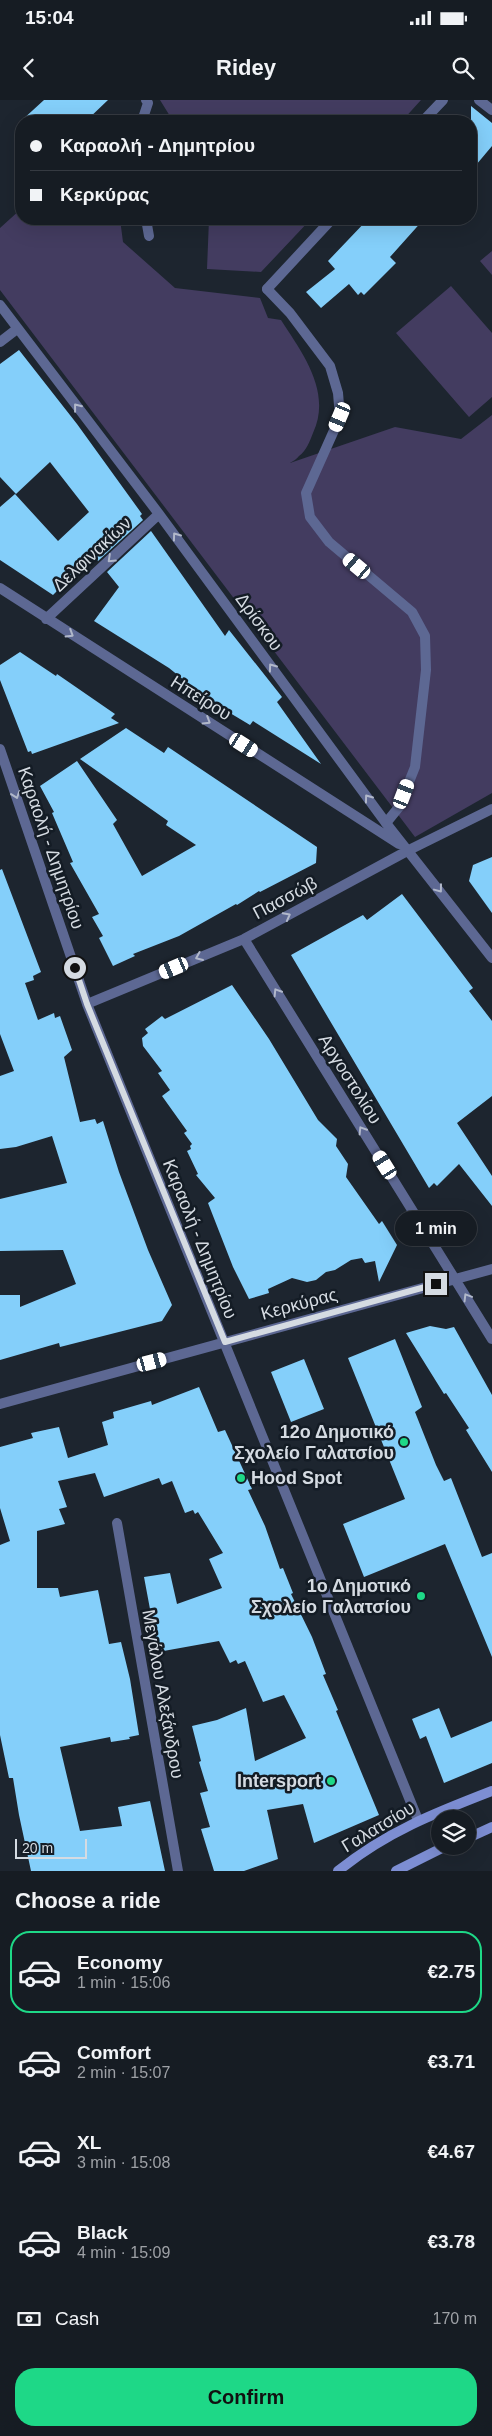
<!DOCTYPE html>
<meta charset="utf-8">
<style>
:root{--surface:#161c23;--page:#1f252b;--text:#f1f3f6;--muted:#9ea1a6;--line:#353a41;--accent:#1ed887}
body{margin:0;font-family:Arial,sans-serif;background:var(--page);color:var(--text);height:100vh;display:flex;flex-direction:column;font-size:19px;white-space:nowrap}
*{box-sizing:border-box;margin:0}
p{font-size:16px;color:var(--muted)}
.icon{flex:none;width:28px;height:28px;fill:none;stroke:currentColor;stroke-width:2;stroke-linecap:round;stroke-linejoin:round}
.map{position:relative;height:1771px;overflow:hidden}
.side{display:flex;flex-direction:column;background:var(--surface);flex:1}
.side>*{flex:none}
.guide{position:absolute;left:15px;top:15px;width:462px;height:110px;border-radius:20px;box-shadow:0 5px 20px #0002,0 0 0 1px var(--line);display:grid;align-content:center;height:110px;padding:0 15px;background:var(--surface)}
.tools{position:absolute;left:431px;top:1710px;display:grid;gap:10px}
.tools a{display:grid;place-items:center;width:45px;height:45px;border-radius:50%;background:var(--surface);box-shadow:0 5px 20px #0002,0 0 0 1px var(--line);font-size:25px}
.scale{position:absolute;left:15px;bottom:12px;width:72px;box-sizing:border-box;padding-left:5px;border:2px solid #d5dbe2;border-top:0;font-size:14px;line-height:18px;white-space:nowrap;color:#d5dbe2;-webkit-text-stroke:4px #141c25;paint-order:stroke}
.end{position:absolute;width:22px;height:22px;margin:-11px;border:6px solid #d5dbe2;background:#111;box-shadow:0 0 0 2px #111}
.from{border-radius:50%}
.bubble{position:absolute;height:35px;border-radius:18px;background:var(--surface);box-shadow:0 5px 20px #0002,0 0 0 1px var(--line);font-size:16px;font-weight:700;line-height:35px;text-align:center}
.car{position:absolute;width:15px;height:30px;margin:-15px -8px;border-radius:6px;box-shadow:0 0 4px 1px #0007;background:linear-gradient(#fff 24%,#345 0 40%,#fff 0 76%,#345 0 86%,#fff 0)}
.guide b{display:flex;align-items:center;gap:18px;height:48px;font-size:19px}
.guide b+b{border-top:1px solid var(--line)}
.guide i{width:12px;height:12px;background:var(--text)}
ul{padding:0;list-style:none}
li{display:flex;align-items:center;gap:15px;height:82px;margin:0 10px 8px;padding:0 5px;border:2px solid transparent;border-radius:20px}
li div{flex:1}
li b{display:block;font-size:19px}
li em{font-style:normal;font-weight:700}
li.active{border-color:var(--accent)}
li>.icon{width:45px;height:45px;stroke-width:1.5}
h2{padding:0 15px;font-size:22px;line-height:60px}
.pay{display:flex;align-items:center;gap:12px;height:55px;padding:0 15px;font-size:19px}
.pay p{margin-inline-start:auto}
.cta{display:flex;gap:10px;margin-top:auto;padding:10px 15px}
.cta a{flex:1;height:58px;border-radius:20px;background:var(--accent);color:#111;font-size:20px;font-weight:700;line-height:58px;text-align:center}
.status{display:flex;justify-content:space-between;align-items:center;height:35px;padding:0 25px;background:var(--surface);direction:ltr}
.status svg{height:14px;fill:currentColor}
header{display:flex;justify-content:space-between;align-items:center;height:65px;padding:0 15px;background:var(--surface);font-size:22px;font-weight:700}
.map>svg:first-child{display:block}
.green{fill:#433c60}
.building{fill:#84cffa}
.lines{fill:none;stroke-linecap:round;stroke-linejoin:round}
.lane{stroke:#5d6893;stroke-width:10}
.street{stroke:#5d6893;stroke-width:10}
.secondary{stroke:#7d8ed3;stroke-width:10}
.oneway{stroke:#b1b8ca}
.route{stroke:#d5dbe2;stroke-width:6}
.poi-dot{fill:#1ed887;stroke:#141c25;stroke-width:2}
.labels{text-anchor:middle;stroke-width:5;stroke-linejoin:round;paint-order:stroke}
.street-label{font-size:18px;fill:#d5dbe2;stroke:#141c25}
.poi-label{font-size:18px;font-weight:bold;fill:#d5dbe2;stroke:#141c25;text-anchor:end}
</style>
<div class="status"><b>15:04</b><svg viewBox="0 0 49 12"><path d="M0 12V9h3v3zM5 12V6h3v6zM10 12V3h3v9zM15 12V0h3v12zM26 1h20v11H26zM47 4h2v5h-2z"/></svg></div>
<header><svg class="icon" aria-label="back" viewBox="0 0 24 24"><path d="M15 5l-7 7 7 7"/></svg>Ridey<svg class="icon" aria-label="search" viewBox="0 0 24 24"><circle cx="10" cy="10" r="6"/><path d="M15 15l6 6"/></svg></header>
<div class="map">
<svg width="492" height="1771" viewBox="0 0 492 1771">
<rect width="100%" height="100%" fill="#1d252f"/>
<path class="green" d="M160,0H421L402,21H173Z
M21,109V119H120L123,142L175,188L260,198L268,218L281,220C303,254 332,292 313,333C310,341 306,351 299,356C297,359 293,361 290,363L395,327L461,339L492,315V693L415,737L0,190V128Z
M209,119H311L261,172L207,169Z
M492,151V175L480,161Z
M451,186L492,233V297L469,317L396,233Z"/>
<path class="building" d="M44,0H108L86,21H21Z
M471,6L492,23V46L471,71Z
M368,119H424L390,157L396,163L364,195L361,192L358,195L349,184L321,208L306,192L335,169L328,161Z
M19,250L77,324L142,414L140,416L143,420L98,461L93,455L53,495L0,460V407L15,394L58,441L89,412L50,362L16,394L0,377V264Z
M151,431L225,536L229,530L282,597L277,602L321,664L253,621L250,625L210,601L169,568L94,521L119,487L107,472Z
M20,552L56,576L57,574L115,614L111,618L119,623L32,654L31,651L28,652L0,580V565Z
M126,628L164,653L168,647L317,747L316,763L260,792L259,791L237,805L236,804L179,836L133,854L135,856L113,866L99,838L103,836L92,817L99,814L70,763L73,762L52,713L54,712L40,686L77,661L117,720L113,724L142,776L196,745L166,725L168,721L80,659Z
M492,757V813L469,781L473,765Z
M2,769L41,872L33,876L34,880L25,883L38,920L54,913L55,918L60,916L72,950L64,957L80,1022L95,1019L97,1024L103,1021L119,1072L148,1150L172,1205L162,1221L60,1247L59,1243L0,1260V1195H20V1207L76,1184L63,1150L0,1151V1099L67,1083L52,1036L16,1047L0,1049V976L14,971L0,934V770Z
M402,794L473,888L469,891L492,921V996L457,1023L492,1076V1106L459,1064L437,1086L434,1083L429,1088L291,855L363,815L367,820Z
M232,885L269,939L318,1020L337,1039L336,1046L348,1064L346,1077L379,1124L382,1121L397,1145L379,1182L375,1161L365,1163L362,1158L351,1160L335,1170L326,1172L316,1180L307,1182L292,1178L268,1189L269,1193L249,1199L233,1167L208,1103L215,1098L196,1075L198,1074L187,1051L191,1049L190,1046L192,1044L184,1033L187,1031L162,996L170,990L158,973L162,971L143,946L142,938L148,933L145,929L162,916L165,919Z
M430,1226L446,1229L454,1227L492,1295V1372L466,1330L469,1328L446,1293L444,1294L406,1233Z
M395,1239L422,1307L415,1312L436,1365L444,1381L451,1378L482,1457L492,1453V1557L445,1444L364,1477L343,1424L405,1399L348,1258Z
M304,1259L324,1309L291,1322L271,1272Z
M199,1287L218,1332L225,1330L252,1389L248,1390L265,1426L280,1469L283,1468L293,1493L291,1494L312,1537L326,1574L323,1575L338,1610L336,1611L379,1715L314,1743L303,1704L267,1710L278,1759L244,1771H214L201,1729L210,1727L200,1693L208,1691L199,1662L201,1661L192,1626L217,1620L246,1608L255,1661L306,1638L284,1595L263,1602L245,1561L238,1564L236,1560L230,1563L219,1541L158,1552L144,1477L170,1473L177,1504L222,1488L209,1459L223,1453L198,1412L195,1414L193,1410L185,1413L172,1381L162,1385L159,1378L104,1397L95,1373L58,1381L67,1407L59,1409L65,1424L37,1431V1488H58L60,1497L98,1490L109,1544L121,1542L130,1579L139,1635L129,1637L130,1639L111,1642L110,1637L60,1647L80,1731L122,1726L118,1707L150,1701L165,1771H31L19,1715L13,1678H9L0,1635V1445L10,1441L0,1408V1347L33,1338L31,1333L59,1327L68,1358L108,1345L102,1322L114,1318L113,1312L151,1301L152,1305Z
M439,1608L451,1638L492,1621V1663L444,1683L426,1636L420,1639L412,1619Z"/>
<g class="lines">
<path class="lane" d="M142,21L148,3L146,0
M146,119L149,136
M267,189L290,213L330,266L338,293L340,317L306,393L310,417L329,442L412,512L425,536L426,570L415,667L399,707L386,723"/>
<path class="street" d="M479,0L492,10
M423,21L443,0
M267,189L332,119
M0,205L159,414L386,723L492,858
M0,242L17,229
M0,488L399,744
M46,519L159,414
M0,649L87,904L418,1720
M244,839L492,1239
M87,904L244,839L409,750L492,709
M0,1304L492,1169
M117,1423L178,1771"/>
<path class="secondary" d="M468,1738L492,1727
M338,1771C386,1732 435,1713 492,1691
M396,1771L446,1746"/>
</g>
<defs><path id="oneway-chevron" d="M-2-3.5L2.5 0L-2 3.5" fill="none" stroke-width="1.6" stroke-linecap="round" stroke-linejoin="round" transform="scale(1.25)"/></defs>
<g class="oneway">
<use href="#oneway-chevron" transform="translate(77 307) rotate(-128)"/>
<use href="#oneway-chevron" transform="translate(176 436) rotate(-126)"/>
<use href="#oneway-chevron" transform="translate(111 459) rotate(137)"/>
<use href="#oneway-chevron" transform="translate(70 534) rotate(32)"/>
<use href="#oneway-chevron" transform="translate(272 567) rotate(-126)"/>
<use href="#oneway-chevron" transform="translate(207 621) rotate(32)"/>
<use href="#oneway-chevron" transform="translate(16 695) rotate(71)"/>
<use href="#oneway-chevron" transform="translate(368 698) rotate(-126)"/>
<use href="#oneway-chevron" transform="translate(439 789) rotate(53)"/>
<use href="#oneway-chevron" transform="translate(287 816) rotate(-28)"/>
<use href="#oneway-chevron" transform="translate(199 857) rotate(157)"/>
<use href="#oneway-chevron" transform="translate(277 892) rotate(-122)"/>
<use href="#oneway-chevron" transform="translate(362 1030) rotate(-122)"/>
<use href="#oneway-chevron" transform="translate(467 1197) rotate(-121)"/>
</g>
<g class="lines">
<path class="route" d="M75,868L87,904L225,1242L436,1184"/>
</g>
<g class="poi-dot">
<circle cx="404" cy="1342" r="5"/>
<circle cx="241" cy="1378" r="5"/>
<circle cx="421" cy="1496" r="5"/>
<circle cx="331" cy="1681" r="5"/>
</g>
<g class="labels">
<g class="street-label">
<text transform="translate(92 454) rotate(-43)" y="6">Δελφινακίων</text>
<text transform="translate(259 522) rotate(54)" y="6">Δρίσκου</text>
<text transform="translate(201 598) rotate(32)" y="6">Ηπείρου</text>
<text transform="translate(51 748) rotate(71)" y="6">Καραολή - Δημητρίου</text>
<text transform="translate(285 798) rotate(-28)" y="6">Πασσώβ</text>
<text transform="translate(350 979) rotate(58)" y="6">Αργοστολίου</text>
<text transform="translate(200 1139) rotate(68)" y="6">Καραολή - Δημητρίου</text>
<text transform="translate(299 1204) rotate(-15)" y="6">Κερκύρας</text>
<text transform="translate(163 1594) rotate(80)" y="6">Μεγάλου Αλεξάνδρου</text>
<text transform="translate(378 1727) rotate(-31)" y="6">Γαλατσίου</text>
</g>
<g class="poi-label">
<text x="394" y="1338">12ο Δημοτικό<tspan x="394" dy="21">Σχολείο Γαλατσίου</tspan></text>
<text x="251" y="1384" text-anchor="start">Hood Spot</text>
<text x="411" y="1492">1ο Δημοτικό<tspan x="411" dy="21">Σχολείο Γαλατσίου</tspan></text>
<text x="321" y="1687">Intersport</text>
</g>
</g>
</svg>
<div class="tools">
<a><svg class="icon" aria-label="layers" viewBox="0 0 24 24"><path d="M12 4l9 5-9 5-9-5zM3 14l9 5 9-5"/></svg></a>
</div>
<div class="scale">20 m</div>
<i class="end from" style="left:75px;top:868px"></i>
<i class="end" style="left:436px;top:1184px"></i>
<div class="bubble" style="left:395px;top:1111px;width:82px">1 min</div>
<i class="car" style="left:340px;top:317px;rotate:203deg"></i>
<i class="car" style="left:357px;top:466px;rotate:310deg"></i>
<i class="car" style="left:244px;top:645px;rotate:122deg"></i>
<i class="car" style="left:404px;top:694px;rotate:21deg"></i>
<i class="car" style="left:174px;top:868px;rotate:247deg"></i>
<i class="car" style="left:385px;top:1065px;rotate:328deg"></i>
<i class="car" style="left:152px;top:1262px;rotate:75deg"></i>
<div class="guide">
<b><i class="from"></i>Καραολή - Δημητρίου</b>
<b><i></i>Κερκύρας</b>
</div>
</div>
<section class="side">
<h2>Choose a ride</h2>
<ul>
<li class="active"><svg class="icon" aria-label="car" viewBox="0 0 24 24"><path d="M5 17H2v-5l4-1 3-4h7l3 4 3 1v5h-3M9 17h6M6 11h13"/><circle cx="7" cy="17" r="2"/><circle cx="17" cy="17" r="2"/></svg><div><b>Economy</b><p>1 min · 15:06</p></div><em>€2.75</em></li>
<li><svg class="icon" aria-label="car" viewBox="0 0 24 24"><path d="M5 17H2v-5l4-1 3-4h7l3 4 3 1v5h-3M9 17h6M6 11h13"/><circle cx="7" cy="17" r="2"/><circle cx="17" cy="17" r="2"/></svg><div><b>Comfort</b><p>2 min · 15:07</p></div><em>€3.71</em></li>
<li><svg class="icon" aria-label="car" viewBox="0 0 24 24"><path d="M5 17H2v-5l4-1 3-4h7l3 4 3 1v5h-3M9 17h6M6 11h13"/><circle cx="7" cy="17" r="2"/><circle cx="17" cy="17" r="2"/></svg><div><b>XL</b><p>3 min · 15:08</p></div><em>€4.67</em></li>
<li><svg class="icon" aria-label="car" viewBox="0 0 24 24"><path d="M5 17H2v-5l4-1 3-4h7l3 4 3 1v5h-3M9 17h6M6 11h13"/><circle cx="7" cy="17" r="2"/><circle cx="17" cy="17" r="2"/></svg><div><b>Black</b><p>4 min · 15:09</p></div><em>€3.78</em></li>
</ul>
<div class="pay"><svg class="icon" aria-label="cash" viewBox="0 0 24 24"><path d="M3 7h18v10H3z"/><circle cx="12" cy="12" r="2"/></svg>Cash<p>170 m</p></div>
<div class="cta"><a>Confirm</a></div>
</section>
